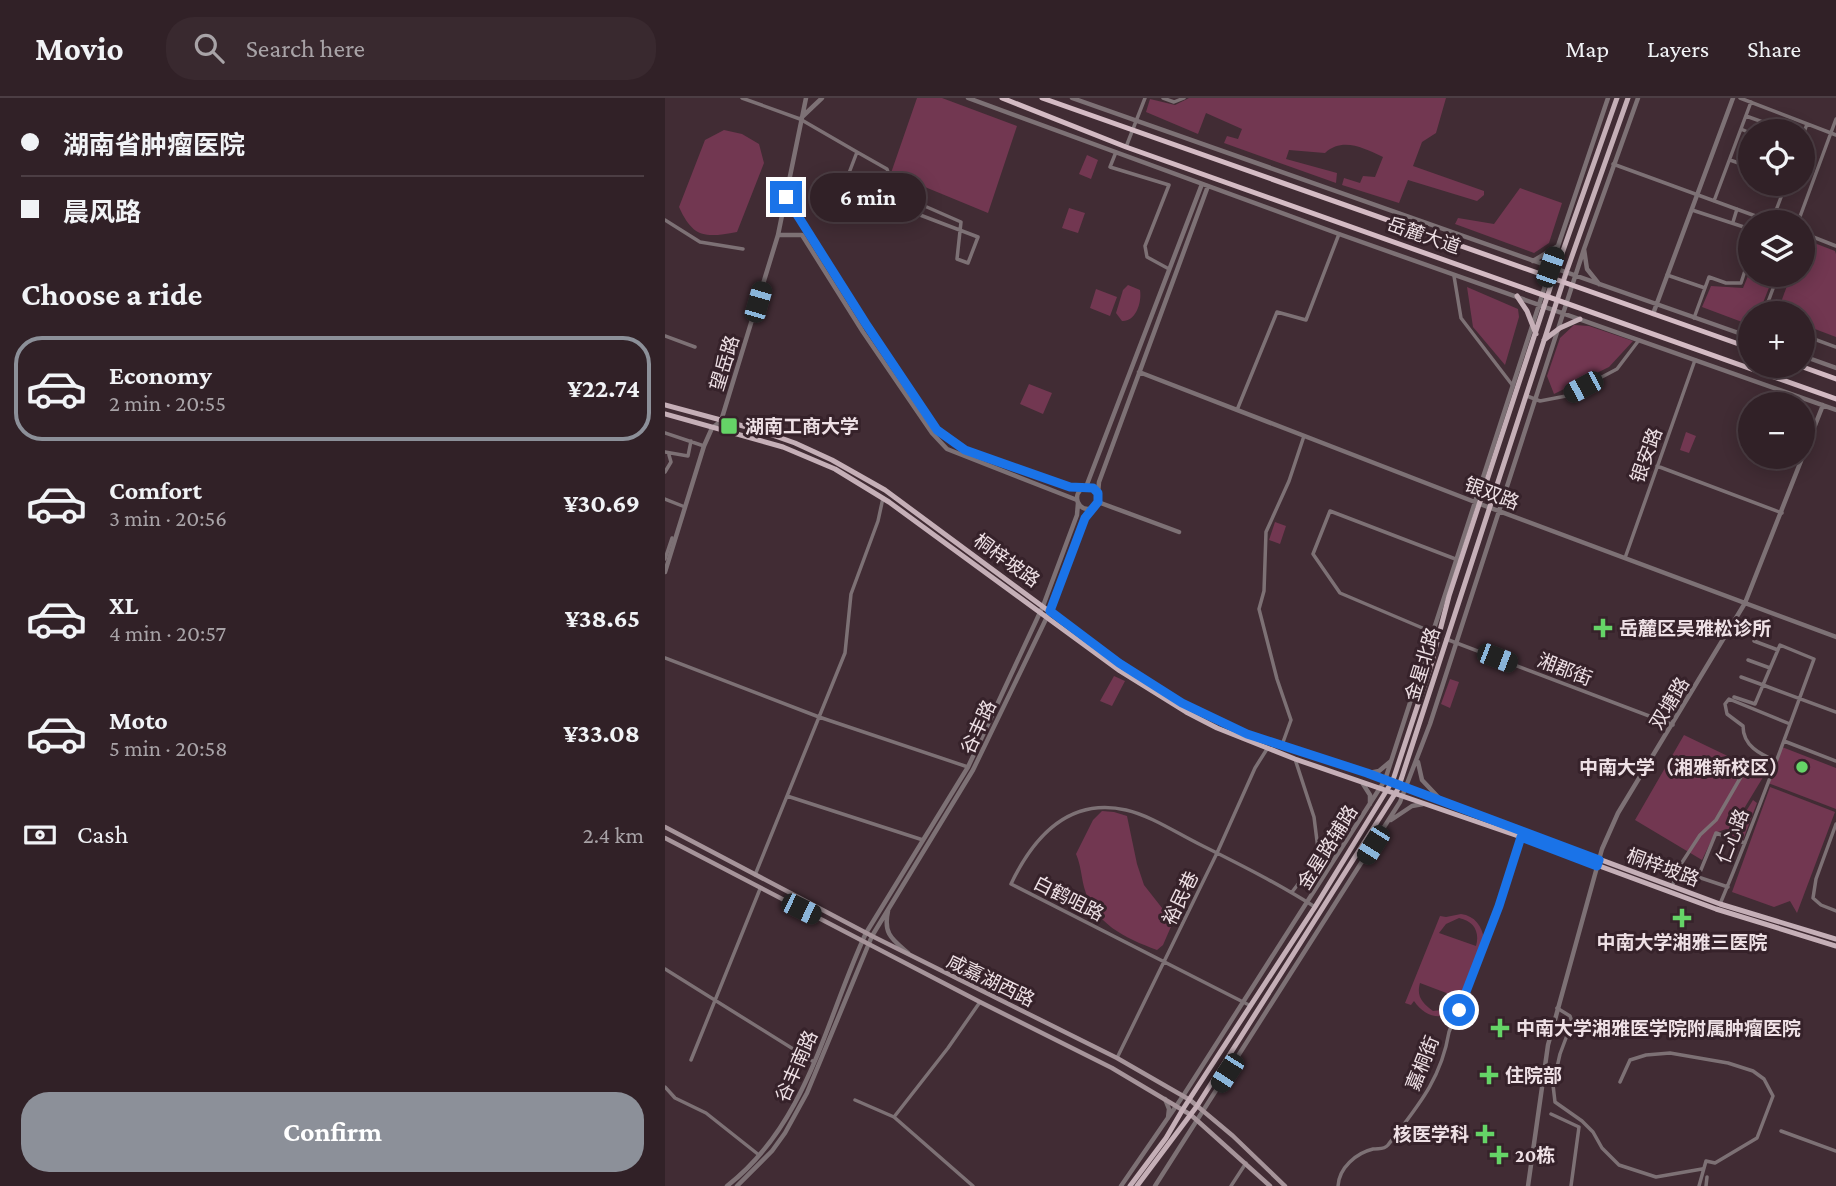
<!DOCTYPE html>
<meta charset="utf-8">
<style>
:root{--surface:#312127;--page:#39292f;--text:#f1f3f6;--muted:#a8a3a7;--line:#4c3e44;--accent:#8c9099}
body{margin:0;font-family:"Crimson Pro","Noto Sans SC",serif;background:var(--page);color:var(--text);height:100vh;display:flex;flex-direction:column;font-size:26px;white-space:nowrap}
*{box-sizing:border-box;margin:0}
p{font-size:23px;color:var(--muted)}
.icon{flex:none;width:38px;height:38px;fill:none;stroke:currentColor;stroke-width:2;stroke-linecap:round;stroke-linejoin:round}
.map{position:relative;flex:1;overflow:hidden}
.sheet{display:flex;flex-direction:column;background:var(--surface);width:665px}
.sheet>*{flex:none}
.top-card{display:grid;align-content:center;height:154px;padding:0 21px;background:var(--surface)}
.fabs{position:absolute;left:1073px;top:21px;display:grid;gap:14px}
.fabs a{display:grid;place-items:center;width:77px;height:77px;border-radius:50%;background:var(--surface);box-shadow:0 4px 18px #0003,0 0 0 2px var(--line);font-size:35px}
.end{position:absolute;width:32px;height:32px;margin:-16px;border:9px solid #1a73e8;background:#fff;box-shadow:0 0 0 4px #fff}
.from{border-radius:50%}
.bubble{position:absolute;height:49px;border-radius:24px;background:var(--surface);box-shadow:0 4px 18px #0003,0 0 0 2px var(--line);font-size:23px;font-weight:700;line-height:49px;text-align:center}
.car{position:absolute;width:21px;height:42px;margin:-21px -10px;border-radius:9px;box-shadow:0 0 5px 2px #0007;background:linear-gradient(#222 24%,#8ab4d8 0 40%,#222 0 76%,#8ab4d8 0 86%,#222 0)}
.top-card b{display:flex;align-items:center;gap:24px;height:66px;font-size:26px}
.top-card b+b{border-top:2px solid var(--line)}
.top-card i{width:18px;height:18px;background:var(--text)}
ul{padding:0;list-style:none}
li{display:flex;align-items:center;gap:21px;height:105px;margin:0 14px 10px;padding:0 7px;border:4px solid transparent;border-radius:28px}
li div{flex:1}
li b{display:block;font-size:26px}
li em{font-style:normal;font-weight:700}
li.active{border-color:var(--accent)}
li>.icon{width:63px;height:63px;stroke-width:1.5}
h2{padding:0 21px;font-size:32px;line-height:84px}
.pay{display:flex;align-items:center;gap:18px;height:77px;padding:0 21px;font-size:26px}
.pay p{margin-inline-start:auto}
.primary-button{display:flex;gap:14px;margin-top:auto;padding:14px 21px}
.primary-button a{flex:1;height:80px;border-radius:28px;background:var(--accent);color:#fff;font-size:28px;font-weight:700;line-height:80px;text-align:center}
header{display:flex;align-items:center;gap:42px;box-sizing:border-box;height:98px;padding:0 35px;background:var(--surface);border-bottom:2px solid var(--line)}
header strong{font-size:33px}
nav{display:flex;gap:38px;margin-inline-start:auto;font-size:24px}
.search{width:490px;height:63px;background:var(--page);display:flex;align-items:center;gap:18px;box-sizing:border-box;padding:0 24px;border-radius:28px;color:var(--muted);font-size:26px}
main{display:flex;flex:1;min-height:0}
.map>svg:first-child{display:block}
.green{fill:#723751;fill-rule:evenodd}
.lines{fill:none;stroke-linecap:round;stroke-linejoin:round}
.minor{stroke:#7d7175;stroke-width:3.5}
.tertiary{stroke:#7d7175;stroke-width:4.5}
.secondary{stroke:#a6949a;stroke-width:4.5}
.primary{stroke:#c5afb7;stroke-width:5}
.trunk{stroke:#d4bbc4;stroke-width:5}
.route{stroke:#1a73e8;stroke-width:9}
.poi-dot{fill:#65d467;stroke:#36222a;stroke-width:2.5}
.labels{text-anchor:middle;stroke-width:6;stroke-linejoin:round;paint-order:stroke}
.street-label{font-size:19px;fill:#eee0e5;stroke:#36222a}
.poi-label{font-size:19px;font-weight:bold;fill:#eee0e5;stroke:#36222a;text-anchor:start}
</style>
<header>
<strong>Movio</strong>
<div class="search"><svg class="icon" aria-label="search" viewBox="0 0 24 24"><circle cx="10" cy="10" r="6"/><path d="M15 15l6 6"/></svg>Search here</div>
<nav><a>Map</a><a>Layers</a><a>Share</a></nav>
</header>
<main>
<section class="sheet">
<div class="top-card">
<b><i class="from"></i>湖南省肿瘤医院</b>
<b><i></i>晨风路</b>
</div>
<h2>Choose a ride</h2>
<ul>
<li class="active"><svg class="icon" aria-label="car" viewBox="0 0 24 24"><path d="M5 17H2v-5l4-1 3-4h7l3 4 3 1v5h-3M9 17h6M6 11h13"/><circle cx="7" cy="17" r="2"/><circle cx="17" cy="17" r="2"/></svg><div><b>Economy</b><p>2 min · 20:55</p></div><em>¥22.74</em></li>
<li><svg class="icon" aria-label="car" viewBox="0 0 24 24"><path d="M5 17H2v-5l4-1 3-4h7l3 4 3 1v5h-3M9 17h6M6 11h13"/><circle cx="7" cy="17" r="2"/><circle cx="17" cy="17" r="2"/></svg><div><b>Comfort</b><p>3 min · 20:56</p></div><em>¥30.69</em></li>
<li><svg class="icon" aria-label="car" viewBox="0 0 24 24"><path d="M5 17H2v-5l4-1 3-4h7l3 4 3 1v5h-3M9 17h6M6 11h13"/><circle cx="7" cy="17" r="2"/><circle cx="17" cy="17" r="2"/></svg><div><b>XL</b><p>4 min · 20:57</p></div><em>¥38.65</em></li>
<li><svg class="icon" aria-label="car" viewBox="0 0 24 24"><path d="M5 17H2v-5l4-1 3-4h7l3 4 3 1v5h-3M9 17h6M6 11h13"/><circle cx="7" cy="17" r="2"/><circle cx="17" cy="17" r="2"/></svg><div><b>Moto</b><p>5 min · 20:58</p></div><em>¥33.08</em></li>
</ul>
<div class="pay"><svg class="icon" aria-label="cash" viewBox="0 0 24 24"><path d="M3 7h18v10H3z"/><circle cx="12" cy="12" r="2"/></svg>Cash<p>2.4 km</p></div>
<div class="primary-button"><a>Confirm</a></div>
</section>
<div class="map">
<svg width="1171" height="1088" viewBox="0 0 1171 1088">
<rect width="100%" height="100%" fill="#412c34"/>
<path class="green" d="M252,0H277L352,28L323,115L226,75Z
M524,0H781L771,35L757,44L748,68L819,93V97L812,103L743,82L734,105L677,87L679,80L695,85L698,78L710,79L718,59C698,50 678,39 660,55L624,52L621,61L672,75L671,85L559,45L562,38L573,41L577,31L541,15L533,36L481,14L485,1L510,7Z
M59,32L77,36L94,46L99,65L72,134C40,140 28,140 14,109L40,42Z
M422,57L433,62L426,81L414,76Z
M855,90L897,105L884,145L869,155L790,126L793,120L829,126Z
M404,110L420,115L413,135L397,130Z
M1144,143L1170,153L1171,156V239L1142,228L1138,229V215H1112L1126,177H1138V147L1139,144Z
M1085,173V177H1109L1094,215H1085V227L1037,209L1046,188L1078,190Z
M463,187L475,192C477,204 471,224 457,223L451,215L458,192Z
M802,189L853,211L854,219L840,267L808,229Z
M431,191L452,199L445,218L425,210Z
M909,227L924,228L968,243L944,269L889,296L882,278L895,240Z
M364,286L387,295L378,316L355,306Z
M1021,334L1031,338L1024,355L1015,352Z
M610,424L621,428L615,446L604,442Z
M449,578L460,583L447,608L435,603Z
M785,581L794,584L785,610L776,606Z
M1019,637L1100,676L1066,732L1061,731L1050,735L1037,762L970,722Z
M1117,649L1171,670V711L1103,685Z
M1105,689L1170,714L1132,815L1125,803L1109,809L1067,794Z
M1088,702L1092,705L1078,742L1063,738L1062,734L1069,733Z
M437,713L449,714L462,718L472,766L479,787L508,824L498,847L492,852C460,840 429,826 419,789C416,777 416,768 411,756L428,722Z
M796,816C810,818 817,828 819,841L793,910C777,924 760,919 749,903L746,907L740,905L775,818L781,819ZM794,820C809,823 815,834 811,848L774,835L781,826ZM755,885L792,899C788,911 780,912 768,913C758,905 751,899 755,885Z"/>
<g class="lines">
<path class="minor" d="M77,0L135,21L192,54L184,75L181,95
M498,0L509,4L519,0
M1075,0L1171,37
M1081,18L1123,33
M1076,31L1085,35
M1138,37L1142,26
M461,49L480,0
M192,54L222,71L230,95L296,124L292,161L303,165L313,139L234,109L230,95
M451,54L445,69L504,87L480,148L482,159L504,171
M1065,62L1085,69
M948,66L1107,124
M1049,103L1086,4
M1027,112L1085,131
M0,122L35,144L78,151
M1107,123L1121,86
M1068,124L1072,111
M1133,124L1171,21
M1138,135L1171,148
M1002,177L1040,190
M789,178L796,220L848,288
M1099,215L1113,177
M1029,220L1044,179L1061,185H1076L1085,157
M1138,237L1171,249
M0,238L30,249
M862,298L875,303L901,298L952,271L974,242
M572,312L612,214L641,222L674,136
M0,335L39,348
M0,354L23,358L26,343
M992,368L1117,415
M0,374L6,364L4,357
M0,401L20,409
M960,460L1030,262
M0,461L7,440
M774,537L675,495L648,456L665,413L793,462
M781,541L1008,627
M1089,543L1113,552
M0,560L154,619L303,669
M1083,562L1105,570
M1069,599L1090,606L1098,587L1076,579
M1119,643L1171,663
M617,647L626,622L612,581L594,511L599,493L601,434L624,383L639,338
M1111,663C1095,656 1078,648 1078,628L1062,616L1060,606L1064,601L1125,626
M122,698L258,742
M1171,726L1151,781L1148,800L1156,807L1171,813
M90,777L180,555L186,496L213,423L218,400
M1007,789L1014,769L1035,737L1051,722L1077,677
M1063,789L1033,779L1051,735L1080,745
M627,794L654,759L649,719L630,661
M1055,806C1089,726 1119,643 1149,561L1115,547L1098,587L1171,614
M0,871L149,964
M586,908L346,786C368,740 403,699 461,712C487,718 513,736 538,748C576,767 614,786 650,809
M892,910L905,918L907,924L895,956L888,987L890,1004L917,1023L928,1034L937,1050L954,1067L991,1079L1037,1071
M907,924L931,923
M452,960L552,755L590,670L602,651
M26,962L95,791
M955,984L965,962L981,957L1005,955L1063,965L1088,973L1099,981L1108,998L1092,1040L1050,1065L1041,1063L1034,1088
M0,989L10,1000L41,1015L94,1057
M190,1002L229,1019L308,1088
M886,1016L914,1029L906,1088
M229,1019L283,950L315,904
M1116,1033L1171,1053
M566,1088L581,1065
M673,1088C674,1070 691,1055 708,1051C714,1050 719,1052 723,1047C752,1009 776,982 784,934L834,809L856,739
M1041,1088L1042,1079"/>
<path class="tertiary" d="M303,0L674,136L1171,312
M407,0L1085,239
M137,19L157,0
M122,100L201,227L272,332L301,352L405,389L416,391
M113,137H137L198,234L267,335L282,351L412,402
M868,163L893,148L943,0
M934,186L922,171L919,151L973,0
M988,216L1068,0
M1138,258L1171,270
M474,274L815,406L1171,539
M412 400a11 11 0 1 1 22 0a11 11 0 1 1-22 0Z
M421,389L537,86
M433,395L434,384L543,88
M433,404L514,434
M0,474L39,348L47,330L56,323L113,137L141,0
M753,664L757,682L774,700
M704,675L714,673L726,663
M698,686L705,697V706
M726,722L747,708L758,706
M223,813C218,836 227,841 243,855
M500,1001L504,1011L503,1020
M62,1088C143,1025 160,923 201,835L303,669L378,508L412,417L413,405
M72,1088L107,1053L120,1035L142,995L207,838L308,672L381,521L420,420L428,410
M456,1088L518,998L720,682L893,148
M490,1088L735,704L765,626L919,151
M863,1088L883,947L937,751L953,715L1080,505L1158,307"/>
<path class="secondary" d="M0,729L207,838L452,960L525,1002L568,1038L620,1088
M0,740L315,904L447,970L526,1017L605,1088"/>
<path class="primary" d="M852,198L862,213L871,236
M879,242L895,230L915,221
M0,307L93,332L130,345L167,362L220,392L454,565L517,605L582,636L702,675L1055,806L1171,841
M0,316L118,349L170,371L224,404L455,573L521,614L552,630L630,661L856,739L1051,811L1171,848
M465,1088L501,1040L518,1011L650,809L728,682L766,567L784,498L888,181L952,0
M472,1088L532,1008L733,691L901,175L963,0"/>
<path class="trunk" d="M337,0L461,49L1171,301
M377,0L1085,250
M1135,268L1171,281"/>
</g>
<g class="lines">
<path class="route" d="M121,99L201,226L272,332L300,352L405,389L428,390L433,395V404L420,420L385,513L454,565L517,605L582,636L702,675L934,762L932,768L856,739L834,808L794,912"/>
</g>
<g class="poi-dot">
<rect x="55" y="319" width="18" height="18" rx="3.5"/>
<path d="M934.5 519.5h7v7h7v7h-7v7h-7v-7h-7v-7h7z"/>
<circle cx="1137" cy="669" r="7"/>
<path d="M1013.5 809.5h7v7h7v7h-7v7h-7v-7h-7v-7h7z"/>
<path d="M831.5 919.5h7v7h7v7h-7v7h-7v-7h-7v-7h7z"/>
<path d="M820.5 966.5h7v7h7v7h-7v7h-7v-7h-7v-7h7z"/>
<path d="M816.5 1025.5h7v7h7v7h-7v7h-7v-7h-7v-7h7z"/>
<path d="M830.5 1046.5h7v7h7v7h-7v7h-7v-7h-7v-7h7z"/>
</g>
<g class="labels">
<g class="street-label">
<text transform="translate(759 137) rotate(19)" y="7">岳麓大道</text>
<text transform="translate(59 265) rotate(-73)" y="7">望岳路</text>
<text transform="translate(981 357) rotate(-70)" y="7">银安路</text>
<text transform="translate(827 395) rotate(21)" y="7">银双路</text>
<text transform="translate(342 462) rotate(36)" y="7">桐梓坡路</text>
<text transform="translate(757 566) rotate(-73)" y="7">金星北路</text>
<text transform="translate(900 571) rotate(21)" y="7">湘郡街</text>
<text transform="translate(1004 605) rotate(-59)" y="7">双塘路</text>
<text transform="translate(313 629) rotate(-65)" y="7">谷丰路</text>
<text transform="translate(1067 738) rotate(-69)" y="7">仁心路</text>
<text transform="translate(662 749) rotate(-58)" y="7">金星路辅路</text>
<text transform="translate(998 769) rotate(20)" y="7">桐梓坡路</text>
<text transform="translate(404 800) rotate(27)" y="7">白鹤咀路</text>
<text transform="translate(515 800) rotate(-64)" y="7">裕民巷</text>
<text transform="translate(326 882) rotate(26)" y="7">咸嘉湖西路</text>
<text transform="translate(757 965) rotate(-68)" y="7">嘉桐街</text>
<text transform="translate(131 968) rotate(-66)" y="7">谷丰南路</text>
</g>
<g class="poi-label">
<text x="80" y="335">湖南工商大学</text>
<text x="954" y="537">岳麓区吴雅松诊所</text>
<text x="1123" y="676" text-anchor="end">中南大学（湘雅新校区）</text>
<text x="1017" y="851" text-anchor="middle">中南大学湘雅三医院</text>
<text x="851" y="937">中南大学湘雅医学院附属肿瘤医院</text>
<text x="840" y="984">住院部</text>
<text x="804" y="1043" text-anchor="end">核医学科</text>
<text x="850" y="1064">20栋</text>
</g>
</g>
</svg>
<div class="fabs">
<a><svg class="icon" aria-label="locate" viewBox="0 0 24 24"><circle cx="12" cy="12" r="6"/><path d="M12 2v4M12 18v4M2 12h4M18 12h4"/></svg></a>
<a><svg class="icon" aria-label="layers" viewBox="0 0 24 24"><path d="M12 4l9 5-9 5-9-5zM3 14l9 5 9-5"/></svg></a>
<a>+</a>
<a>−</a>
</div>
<i class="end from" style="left:794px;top:912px"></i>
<i class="end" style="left:121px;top:99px"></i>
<div class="bubble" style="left:145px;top:75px;width:116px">6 min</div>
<i class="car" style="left:885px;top:169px;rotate:19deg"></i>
<i class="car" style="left:93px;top:204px;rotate:16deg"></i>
<i class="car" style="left:918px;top:289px;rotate:242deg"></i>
<i class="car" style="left:832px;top:560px;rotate:111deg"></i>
<i class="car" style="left:708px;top:747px;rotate:212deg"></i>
<i class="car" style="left:136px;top:811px;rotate:116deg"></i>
<i class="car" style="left:562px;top:975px;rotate:213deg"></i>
</div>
</main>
